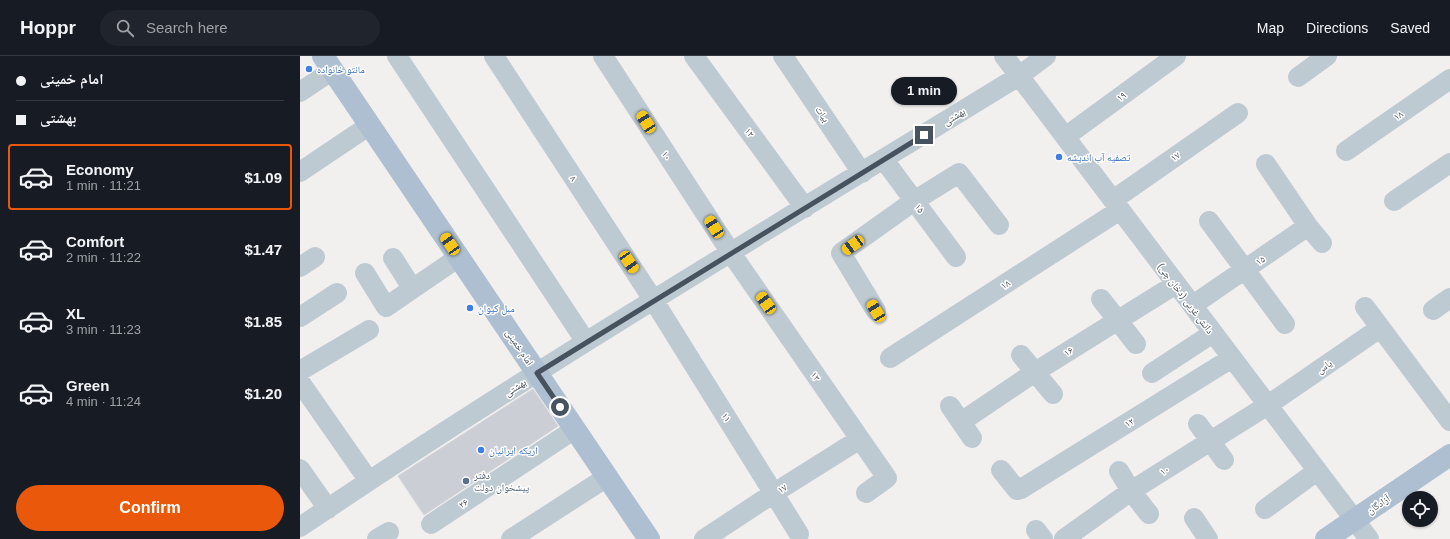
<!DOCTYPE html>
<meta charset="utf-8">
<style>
:root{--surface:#171b24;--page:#20242c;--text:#f1f3f6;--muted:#9ea1a6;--line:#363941;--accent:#ea580c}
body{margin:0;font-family:Helvetica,"Noto Naskh Arabic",sans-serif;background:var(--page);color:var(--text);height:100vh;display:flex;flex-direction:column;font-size:15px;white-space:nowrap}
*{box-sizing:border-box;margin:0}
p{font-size:13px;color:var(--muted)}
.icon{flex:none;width:22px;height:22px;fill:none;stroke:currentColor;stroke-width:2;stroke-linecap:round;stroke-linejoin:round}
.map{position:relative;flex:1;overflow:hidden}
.drawer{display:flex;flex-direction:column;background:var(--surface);width:300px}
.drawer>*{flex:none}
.hud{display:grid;align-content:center;height:88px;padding:0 16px;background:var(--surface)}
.fabs{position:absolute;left:1102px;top:435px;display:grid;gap:8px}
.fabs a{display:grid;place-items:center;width:36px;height:36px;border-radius:50%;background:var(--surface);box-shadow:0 1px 3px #0004;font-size:20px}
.end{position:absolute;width:18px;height:18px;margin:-9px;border:5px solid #46525e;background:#fff;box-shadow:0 0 0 2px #fff}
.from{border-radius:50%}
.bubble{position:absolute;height:28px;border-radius:14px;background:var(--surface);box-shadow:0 1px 3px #0004;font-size:13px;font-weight:700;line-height:28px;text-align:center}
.car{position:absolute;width:12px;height:24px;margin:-12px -6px;border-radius:5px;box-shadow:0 0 3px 1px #0007;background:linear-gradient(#f5c518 24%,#345 0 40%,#f5c518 0 76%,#345 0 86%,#f5c518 0)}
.hud b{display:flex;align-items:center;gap:14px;height:38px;font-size:15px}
.hud b+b{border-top:1px solid var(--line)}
.hud i{width:10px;height:10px;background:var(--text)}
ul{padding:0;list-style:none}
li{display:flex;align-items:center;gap:12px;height:66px;margin:0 8px 6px;padding:0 8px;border:2px solid transparent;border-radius:4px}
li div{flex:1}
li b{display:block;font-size:15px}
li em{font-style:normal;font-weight:700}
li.current{border-color:var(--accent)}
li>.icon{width:36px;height:36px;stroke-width:1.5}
.action{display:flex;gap:8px;margin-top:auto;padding:8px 16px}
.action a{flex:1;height:46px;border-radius:24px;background:var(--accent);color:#fff;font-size:16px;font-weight:700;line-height:46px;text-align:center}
header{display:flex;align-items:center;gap:24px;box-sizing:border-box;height:56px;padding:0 20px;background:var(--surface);border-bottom:1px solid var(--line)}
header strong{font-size:19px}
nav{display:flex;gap:22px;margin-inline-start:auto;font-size:14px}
.search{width:280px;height:36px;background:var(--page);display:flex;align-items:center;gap:10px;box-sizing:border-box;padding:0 14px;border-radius:22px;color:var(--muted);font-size:15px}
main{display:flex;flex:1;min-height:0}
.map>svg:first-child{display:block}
.building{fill:#cbced4;stroke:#d2d5db}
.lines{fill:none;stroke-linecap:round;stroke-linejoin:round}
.minor{stroke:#becad2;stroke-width:20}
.major{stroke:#adbfd0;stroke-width:22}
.route{stroke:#46525e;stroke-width:5}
.shop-dot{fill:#3f7fe0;stroke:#fff;stroke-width:1.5}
.service-dot{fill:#5c6f8a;stroke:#fff;stroke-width:1.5}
.labels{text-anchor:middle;stroke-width:3;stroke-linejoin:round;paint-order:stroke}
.shop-label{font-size:10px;fill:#366cbe;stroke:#fff;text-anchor:start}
.street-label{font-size:10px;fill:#46525e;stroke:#fff}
.service-label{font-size:10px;fill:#4e5e75;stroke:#fff;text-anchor:start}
</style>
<header>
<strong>Hoppr</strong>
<div class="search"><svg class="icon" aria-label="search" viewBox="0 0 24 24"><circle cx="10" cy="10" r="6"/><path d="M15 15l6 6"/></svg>Search here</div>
<nav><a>Map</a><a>Directions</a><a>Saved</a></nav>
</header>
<main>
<section class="drawer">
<div class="hud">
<b><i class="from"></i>امام خمینی</b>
<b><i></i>بهشتی</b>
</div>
<ul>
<li class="current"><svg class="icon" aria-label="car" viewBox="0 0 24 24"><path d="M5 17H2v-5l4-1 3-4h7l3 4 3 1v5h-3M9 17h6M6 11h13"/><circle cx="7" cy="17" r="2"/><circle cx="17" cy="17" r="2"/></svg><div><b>Economy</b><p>1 min · 11:21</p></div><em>$1.09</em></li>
<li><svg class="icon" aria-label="car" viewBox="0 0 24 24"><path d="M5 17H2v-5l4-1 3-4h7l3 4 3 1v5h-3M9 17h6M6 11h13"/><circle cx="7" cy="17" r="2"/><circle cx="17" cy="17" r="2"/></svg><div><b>Comfort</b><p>2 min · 11:22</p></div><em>$1.47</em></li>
<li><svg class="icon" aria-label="car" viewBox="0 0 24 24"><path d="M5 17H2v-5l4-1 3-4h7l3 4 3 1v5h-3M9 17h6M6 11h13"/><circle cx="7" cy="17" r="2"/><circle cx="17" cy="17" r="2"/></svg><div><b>XL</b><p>3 min · 11:23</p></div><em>$1.85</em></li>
<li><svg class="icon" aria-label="car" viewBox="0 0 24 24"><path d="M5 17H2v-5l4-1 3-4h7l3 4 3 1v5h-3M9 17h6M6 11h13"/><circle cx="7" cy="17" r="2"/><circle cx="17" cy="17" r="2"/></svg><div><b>Green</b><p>4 min · 11:24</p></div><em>$1.20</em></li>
</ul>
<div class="action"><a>Confirm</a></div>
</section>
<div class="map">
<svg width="1150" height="483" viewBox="0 0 1150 483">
<rect width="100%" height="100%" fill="#f2efef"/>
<path class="building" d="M233,333L258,370L124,459L98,420Z"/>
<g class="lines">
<path class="minor" d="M97,0L286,286
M194,0L354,245L499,478
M303,0L431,197L587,422L566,437
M394,0L505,152
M483,0L562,117
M704,0L1069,483
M998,21L1027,0
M0,36L33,14
M765,81L876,0
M1046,95L1150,23
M584,104L656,201
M966,108L1008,170
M0,116L70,69
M813,144L938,57
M1094,145L1150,107
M909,165L985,268
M93,202L112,232
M0,211L15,201
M65,217L86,251L159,201
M801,243L836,288
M893,249L1008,170L1022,187
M1065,251L1150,365
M1133,254L1150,242
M576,255L541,197L614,145L659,117L699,169
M0,261L37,237
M721,299L753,338
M590,302L820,154
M0,315L69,274
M852,317L913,277
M0,326L69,425
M650,350L672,382
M661,366L735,316L876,228
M898,368L924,404
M0,413L28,453
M701,414L717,434L721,433L932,302
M819,415L831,435L849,458
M965,453L1017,415
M894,462L908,483
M131,468L275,373
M0,471C234,313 478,168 719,20L746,0
M736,474L743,483
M77,483L89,476
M211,483L307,421
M404,483L474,437L560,383
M764,483L831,435L968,349L1080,272"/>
<path class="major" d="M23,0L349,483
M1026,483L1150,399"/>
</g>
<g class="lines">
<path class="route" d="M260,351L237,317L624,79"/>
</g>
<g class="shop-dot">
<circle cx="9" cy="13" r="4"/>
<circle cx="759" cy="101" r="4"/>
<circle cx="170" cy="252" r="4"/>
<circle cx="181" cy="394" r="4"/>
</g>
<circle class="service-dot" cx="166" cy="425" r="4"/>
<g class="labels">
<g class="shop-label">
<text x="17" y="17">مانتو خانواده</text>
<text x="767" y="105">تصفیه آب اندیشه</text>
<text x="178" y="256">مبل کیوان</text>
<text x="189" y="398">اریکه ایرانیان</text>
</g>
<g class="street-label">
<text transform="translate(821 40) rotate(-36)" y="4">۱۹</text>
<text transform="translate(523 58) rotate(56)" y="4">بیات</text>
<text transform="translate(1098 59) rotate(-35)" y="4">۱۸</text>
<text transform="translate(654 60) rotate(-32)" y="4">بهشتی</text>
<text transform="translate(450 76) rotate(54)" y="4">۱۲</text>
<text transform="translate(367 99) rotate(57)" y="4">۱۰</text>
<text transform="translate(875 100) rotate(-35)" y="4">۱۷</text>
<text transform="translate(274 122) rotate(57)" y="4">۸</text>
<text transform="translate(620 152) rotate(54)" y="4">۱۵</text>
<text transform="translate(960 204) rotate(-34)" y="4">۱۵</text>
<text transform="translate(705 228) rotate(-33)" y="4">۱۸</text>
<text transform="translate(886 242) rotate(53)" y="4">دانش غربی (دخان چی)</text>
<text transform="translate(220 291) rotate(56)" y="4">امام خمینی</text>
<text transform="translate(768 295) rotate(-33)" y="4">۱۶</text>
<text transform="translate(1024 310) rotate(-35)" y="4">یاس</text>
<text transform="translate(516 320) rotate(55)" y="4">۱۳</text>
<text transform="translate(215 331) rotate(-33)" y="4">بهشتی</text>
<text transform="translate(427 361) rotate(58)" y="4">۱۱</text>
<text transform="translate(829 366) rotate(-32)" y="4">۱۲</text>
<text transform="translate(864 414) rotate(-33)" y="4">۱۰</text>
<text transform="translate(482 432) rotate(-32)" y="4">۱۷</text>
<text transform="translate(163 447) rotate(-33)" y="4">۲۶</text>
<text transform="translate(1078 448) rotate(-34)" y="4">آزادگان</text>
</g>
<g class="service-label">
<text x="174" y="423">دفتر<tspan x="174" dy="12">پیشخوان دولت</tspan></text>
</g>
</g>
</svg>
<div class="fabs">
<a><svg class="icon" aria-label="locate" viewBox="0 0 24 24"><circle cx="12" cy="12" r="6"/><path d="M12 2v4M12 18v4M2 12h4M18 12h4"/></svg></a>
</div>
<i class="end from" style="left:260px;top:351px"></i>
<i class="end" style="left:624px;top:79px"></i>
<div class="bubble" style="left:591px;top:21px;width:66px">1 min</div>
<i class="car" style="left:346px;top:66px;rotate:327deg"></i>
<i class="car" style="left:414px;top:171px;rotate:327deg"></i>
<i class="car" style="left:150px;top:188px;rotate:326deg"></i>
<i class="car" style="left:553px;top:189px;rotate:234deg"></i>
<i class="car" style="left:329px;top:206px;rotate:146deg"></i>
<i class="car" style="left:466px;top:247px;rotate:325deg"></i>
<i class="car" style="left:576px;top:255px;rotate:329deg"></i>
</div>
</main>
